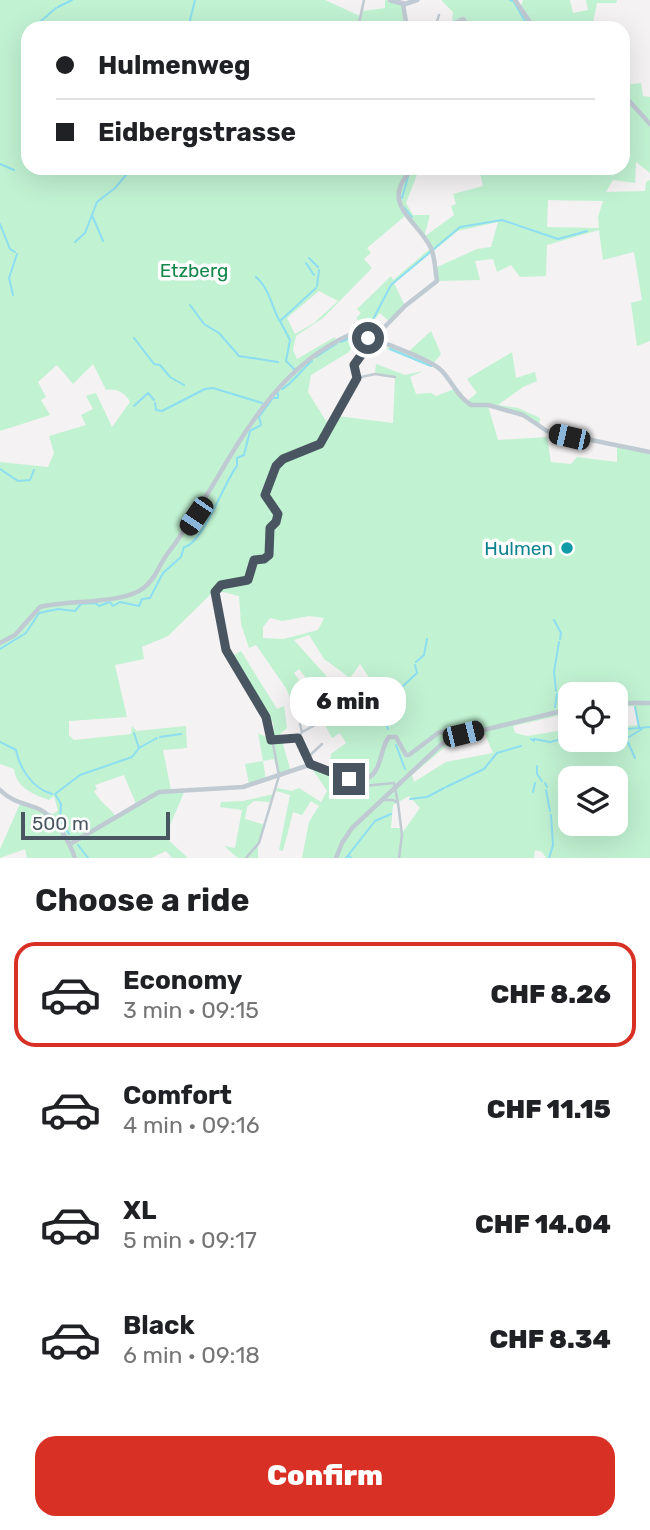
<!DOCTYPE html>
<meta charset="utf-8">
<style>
:root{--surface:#fff;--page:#f6f6f6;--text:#202124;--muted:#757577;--line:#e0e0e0;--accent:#d93025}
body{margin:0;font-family:Rubik,sans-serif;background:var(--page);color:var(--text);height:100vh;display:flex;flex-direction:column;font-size:26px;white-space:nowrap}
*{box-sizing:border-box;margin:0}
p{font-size:23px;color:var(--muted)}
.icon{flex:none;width:38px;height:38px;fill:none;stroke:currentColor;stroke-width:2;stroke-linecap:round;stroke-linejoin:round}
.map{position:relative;height:858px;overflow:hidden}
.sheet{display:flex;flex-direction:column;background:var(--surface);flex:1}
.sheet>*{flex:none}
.guide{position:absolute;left:21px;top:21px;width:609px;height:154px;border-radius:21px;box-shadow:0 7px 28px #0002;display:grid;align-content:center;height:154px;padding:0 35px;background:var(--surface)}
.fabs{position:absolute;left:558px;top:682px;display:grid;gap:14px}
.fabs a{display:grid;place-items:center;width:70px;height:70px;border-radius:14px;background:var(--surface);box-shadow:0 7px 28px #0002;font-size:35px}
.scale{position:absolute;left:21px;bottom:18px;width:149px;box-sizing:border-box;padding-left:7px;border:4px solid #495661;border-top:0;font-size:19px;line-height:24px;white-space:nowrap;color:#495661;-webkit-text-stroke:5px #fff;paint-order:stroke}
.end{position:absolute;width:32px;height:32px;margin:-16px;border:9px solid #495661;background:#fff;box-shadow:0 0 0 4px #fff}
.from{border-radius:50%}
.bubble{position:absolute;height:49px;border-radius:21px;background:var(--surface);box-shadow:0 7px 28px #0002;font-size:23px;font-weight:800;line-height:49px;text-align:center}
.car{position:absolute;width:21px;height:42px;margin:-21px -10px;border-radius:9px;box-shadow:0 0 5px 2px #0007;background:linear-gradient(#222 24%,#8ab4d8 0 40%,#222 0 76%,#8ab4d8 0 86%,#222 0)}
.guide b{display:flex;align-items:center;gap:24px;height:66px;font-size:26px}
.guide b+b{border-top:2px solid var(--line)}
.guide i{width:18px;height:18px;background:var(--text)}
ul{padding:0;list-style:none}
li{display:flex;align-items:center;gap:21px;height:105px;margin:0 14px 10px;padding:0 21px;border:4px solid transparent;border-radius:21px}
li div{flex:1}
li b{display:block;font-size:26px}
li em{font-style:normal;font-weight:800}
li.active{border-color:var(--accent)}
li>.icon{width:63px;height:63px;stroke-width:1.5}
h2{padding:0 35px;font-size:32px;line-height:84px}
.primary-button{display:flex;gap:14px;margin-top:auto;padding:14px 35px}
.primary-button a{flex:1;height:80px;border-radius:21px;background:var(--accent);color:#fff;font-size:28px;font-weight:800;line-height:80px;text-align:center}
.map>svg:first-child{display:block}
.green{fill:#c1f2d2;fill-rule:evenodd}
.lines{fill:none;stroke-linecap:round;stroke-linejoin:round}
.stream{stroke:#8ddef0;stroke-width:2}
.minor{stroke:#c0cad2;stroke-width:2.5}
.tertiary{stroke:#c0cad2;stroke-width:4.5}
.secondary{stroke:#c0cbd6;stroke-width:5}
.route{stroke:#495661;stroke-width:9}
.culture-dot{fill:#0f9aa8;stroke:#fff;stroke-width:2.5}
.labels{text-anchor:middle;stroke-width:7;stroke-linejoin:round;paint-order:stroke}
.park-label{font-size:19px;fill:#15874b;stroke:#fff}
.culture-label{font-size:19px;fill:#0d838f;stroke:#fff;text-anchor:end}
</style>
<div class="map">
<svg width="650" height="858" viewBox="0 0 650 858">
<rect width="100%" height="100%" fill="#f4f2f2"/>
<path class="green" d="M0,0H325L360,16L363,11L385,8V0L403,4L407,28H28V168H413L408,173L417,175L406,203L413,215H430L424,237L454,215L451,206L456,204L453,194L483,186L479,168H623V79L625,85L641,83L643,96L650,97V173L636,162L635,183L613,180L606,192L645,191L646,182L650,180V341L637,346L631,303L642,300L634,252L603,260L599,230L547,245L546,276L520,277L511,265L497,272L493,259L475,261L480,280L437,281L435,268L477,249L491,247L498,222L458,231L394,283L405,306L390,322L380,313L365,330L356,318L361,313L357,309L391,276L393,280L431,248L405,216L367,248L371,253L364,259L372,268L323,318L296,336L293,350L297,359L335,337L336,341L349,335H359L349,352L311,375L308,392L326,421L337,416L393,423L395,378L375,374L376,364L405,375L423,371L410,377L416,394L431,393L436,396L454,389L466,402L477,393L467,379L512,352L516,378L535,372L537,381L523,387L498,405L518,408L540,418L539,426L530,418L488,406L498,440L547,437L551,462L571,464L577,457L617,462V446L650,452V858H546L542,852L535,850L534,858H302L309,822L319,806L311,801L302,815L293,812L283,851L279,850L290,795L276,791L277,788L292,791L299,788L321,802L327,791L313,770L305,767L310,764L336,773L339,766L330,762L331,754L346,743L340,733L332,738L325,725L331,721L327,716L331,711L299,669L294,673L326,718L321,722L315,713L306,718L301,710L294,708L286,688L256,645L249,648L241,624L239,596L215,590L168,636L142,647L144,659L115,665L127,717L69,721V735L74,740L131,734L132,726L137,731L186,726L187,748L163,750L171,790H185L165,837L188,858H172L166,851L151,858H27L25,849L0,858V849L20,804L53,814L58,811L54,796L49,800C32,794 16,787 14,769L0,764V462L48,467L54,453L49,436L86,425L81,415L93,409L86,396L96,393L112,427L130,402C126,393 116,388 106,390L93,364L73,384L57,365L38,382L46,397L41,400L50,415L0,431ZM548,200L603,201L598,217L599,228L547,227ZM319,291L338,301L314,323L295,334L287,318ZM309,616L324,618L318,630L283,639L263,638V627L270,618L282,621ZM309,635L324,659L350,678L360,664L378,691L368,711L328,678L294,640ZM570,695H616V707L635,706L638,725L616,727L618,735L624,737L609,742L570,740V729L527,736L515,733L513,726L570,713ZM485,734L493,753L446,762L414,782L412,775L451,742ZM124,775L136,804L117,818C109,806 100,803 94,791L97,789L95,785ZM570,779H616V824H570ZM409,796L420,808L403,832L401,828H391L393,805Z
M441,0H515L521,6L523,0H570L573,13L588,10L586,0H617L616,3H597L592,27L610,28H445L452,23L453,12Z
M431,331L441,354L432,365L428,363L426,365L387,349L388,346L406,354Z
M241,651L277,709L284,706L287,728L280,734L291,772L279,776L274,759L263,761L266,781L249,784L245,764L263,761L258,733L270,739V735L274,734L273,722H269L229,658Z
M274,794L270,802L254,801L247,807L245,819L265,825L258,846V858H238L224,846L235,848L242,810L220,807L221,802L243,801Z"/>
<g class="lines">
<path class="stream" d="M510,0L512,1
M514,2L529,28
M58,7L72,0
M33,28L56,8
M174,28L182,27
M188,28L195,0
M24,34L28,32
M0,164L14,170
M402,198L408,177
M404,207L412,217
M92,215L103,241
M0,224L10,249L15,252
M75,242L85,233L97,202L115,188L132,168
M309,258L318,267
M306,263L314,275
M256,277C269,288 272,307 279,320
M317,286L319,270
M13,295L9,278L17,254
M190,305L204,324L219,333L239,356L278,362
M355,333L368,329L391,285L460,227L502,220L558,239L587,231
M134,338L154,364L160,365L170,377L184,385
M341,342L352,337
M390,349L431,366
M316,357L336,344
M294,369L286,361L290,340L280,321L316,288
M282,389C291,385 303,368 312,361
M155,403L156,410L162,411L205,389L213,388L262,403
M134,406L148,393L154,400
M0,469L18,481L30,480L34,470
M554,620L561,633L560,639
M0,649L26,633L39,613L58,609L75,611L81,604L95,603L99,606L110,602L113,606L120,602L139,606L142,599L150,598L163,573L181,557L184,547C203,544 225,480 237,466V458L244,455L250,431L261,425L259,417L273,398H278V393
M416,662L424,655L427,639
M402,687L417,673L415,665
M556,691L554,672L559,642
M555,707L557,694
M635,707L639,727
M388,729C382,715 396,701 401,688
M616,730L650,727
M134,733L139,748
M160,737L181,734
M626,738L635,758
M531,739L534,741
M534,739L550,742L570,737
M616,740H624L642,729
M0,742L16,750C19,766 31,788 52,794
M396,745L405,769
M537,766V774L542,781
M545,783L547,787
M446,787L484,769L497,753L521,746
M546,790L550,811
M533,792L535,783
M410,799L427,797L444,788
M69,834L60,820L61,804L55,794L80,775L132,757L139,748L157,738
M78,845L88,858
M349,856L351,858
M346,858L375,821L391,814
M549,858L553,845L551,815"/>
<path class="minor" d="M358,28L364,0
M435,28L439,15
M357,378L353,365L372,340
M357,378L375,374L395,377
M300,724L302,732L298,738L310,764
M302,732L321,722
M271,740L298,738
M306,759L322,744
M316,768L353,787L394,783L398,803
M381,800H393L398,803L402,835L399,858
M246,858L259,843L279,776L269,722L226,650L215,590L221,585L248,580L254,560L264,559L269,554L270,528L278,519V514L265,495L276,466L283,459L320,444L357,378"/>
<path class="tertiary" d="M515,0L534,28
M403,4L407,28
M445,28L463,19L470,28
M623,94L650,124
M372,340L405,306L437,281C435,270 435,257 431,248C416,218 378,204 413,168
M0,643L15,635L40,607C69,600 114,604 139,591C155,582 158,566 168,553C227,477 256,378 349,335C364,333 432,360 442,371C453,383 457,396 471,405H488L523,415L547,431L650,452
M616,703H650
M0,790C12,802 24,803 39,809C55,816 70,843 75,858
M70,844L159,792L243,787L312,764C330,769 365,794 377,768C382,758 382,746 389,737H396L406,755H409L438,733L473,726L478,731
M336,858L342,843L352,828L444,742L463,735L570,709"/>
<path class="secondary" d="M390,0L405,4L417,0"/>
</g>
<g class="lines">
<path class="route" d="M349,779L310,764L298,738L271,740L266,717L226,650L215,592L221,585L248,580L254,560L264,559L269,555L270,528L276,522L278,514L265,495L276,466L283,459L320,444L357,378L354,365L372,340L368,338"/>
</g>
<circle class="culture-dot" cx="567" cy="548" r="7"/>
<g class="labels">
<g class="park-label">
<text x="194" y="277">Etzberg</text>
</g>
<g class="culture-label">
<text x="553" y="555">Hulmen</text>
</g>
</g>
</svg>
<div class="fabs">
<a><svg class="icon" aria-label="locate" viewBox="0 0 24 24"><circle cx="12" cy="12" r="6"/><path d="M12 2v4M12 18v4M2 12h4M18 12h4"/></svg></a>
<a><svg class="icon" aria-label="layers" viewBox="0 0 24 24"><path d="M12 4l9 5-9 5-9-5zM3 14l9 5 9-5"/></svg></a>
</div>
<div class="scale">500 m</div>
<i class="end from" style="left:368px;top:338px"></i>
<i class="end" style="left:349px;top:779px"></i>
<div class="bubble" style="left:290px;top:677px;width:116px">6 min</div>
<i class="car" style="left:569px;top:437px;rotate:283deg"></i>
<i class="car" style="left:196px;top:516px;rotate:214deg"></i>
<i class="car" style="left:463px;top:734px;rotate:76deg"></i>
<div class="guide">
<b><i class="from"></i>Hulmenweg</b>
<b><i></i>Eidbergstrasse</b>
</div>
</div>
<section class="sheet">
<h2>Choose a ride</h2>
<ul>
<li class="active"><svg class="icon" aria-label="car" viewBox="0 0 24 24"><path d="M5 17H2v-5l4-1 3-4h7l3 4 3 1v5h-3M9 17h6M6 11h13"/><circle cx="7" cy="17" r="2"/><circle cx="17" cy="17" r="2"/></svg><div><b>Economy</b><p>3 min · 09:15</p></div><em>CHF 8.26</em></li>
<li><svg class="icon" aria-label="car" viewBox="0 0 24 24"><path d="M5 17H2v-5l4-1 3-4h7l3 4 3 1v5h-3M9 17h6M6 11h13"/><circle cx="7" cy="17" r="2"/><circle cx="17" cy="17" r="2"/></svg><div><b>Comfort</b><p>4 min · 09:16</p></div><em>CHF 11.15</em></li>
<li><svg class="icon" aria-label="car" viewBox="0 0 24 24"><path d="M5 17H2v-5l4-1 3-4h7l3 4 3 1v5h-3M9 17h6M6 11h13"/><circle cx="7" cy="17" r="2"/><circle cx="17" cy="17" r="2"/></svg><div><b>XL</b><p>5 min · 09:17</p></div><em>CHF 14.04</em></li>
<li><svg class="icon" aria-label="car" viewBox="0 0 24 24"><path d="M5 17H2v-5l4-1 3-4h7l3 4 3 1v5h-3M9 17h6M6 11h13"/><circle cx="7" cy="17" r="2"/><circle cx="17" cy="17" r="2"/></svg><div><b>Black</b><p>6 min · 09:18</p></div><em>CHF 8.34</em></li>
</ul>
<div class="primary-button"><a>Confirm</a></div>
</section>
